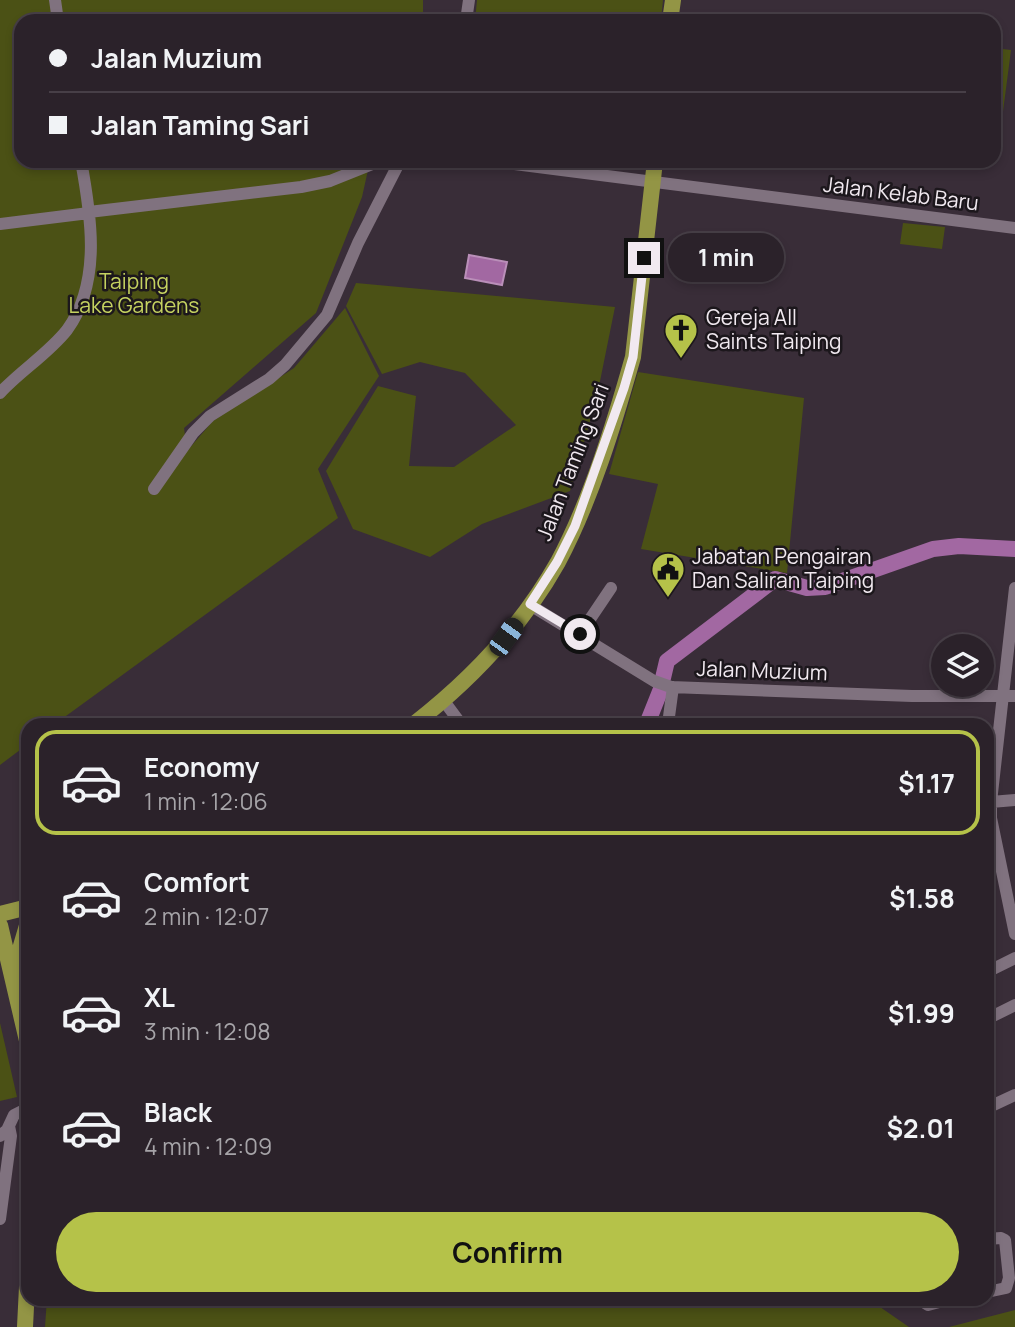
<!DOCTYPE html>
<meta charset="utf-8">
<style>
:root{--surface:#2b222a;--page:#332a32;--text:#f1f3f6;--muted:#a6a4a8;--line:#473f47;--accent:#b5c249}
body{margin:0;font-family:Manrope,sans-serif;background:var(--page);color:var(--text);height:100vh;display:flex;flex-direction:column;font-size:26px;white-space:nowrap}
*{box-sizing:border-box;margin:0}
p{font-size:23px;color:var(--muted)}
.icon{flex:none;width:38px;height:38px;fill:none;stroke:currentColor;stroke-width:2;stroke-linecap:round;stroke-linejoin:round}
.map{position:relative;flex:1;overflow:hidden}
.drawer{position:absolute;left:21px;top:718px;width:973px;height:588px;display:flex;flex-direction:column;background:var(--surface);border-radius:21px;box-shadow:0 4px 10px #0003,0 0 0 2px var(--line)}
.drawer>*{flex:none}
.hud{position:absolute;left:14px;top:14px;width:987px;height:154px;border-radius:21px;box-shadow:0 4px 10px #0003,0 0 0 2px var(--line);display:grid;align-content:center;height:154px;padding:0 35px;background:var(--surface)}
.buttons{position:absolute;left:931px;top:634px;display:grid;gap:14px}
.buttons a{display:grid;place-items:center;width:63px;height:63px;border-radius:50%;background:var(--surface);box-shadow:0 4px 10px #0003,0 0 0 2px var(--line);font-size:35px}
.end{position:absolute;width:32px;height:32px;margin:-16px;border:9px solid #f1e9f0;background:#111;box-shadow:0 0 0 4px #111}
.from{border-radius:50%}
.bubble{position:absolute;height:49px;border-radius:24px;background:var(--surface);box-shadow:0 4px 10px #0003,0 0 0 2px var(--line);font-size:23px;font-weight:700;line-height:49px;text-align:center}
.car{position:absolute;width:21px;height:42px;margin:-21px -10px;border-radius:9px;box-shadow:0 0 5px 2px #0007;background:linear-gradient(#222 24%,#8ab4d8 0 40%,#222 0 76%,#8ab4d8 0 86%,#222 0)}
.hud b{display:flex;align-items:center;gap:24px;height:66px;font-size:26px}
.hud b+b{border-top:2px solid var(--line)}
.hud i{width:18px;height:18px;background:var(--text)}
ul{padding:12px 0 0;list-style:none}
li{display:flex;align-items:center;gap:21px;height:105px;margin:0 14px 10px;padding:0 21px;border:4px solid transparent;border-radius:21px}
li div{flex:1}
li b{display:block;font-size:26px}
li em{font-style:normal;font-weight:700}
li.active{border-color:var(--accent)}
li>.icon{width:63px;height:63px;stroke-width:1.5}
.cta{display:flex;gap:14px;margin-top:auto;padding:14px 35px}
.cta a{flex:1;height:80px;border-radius:42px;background:var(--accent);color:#111;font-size:28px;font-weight:700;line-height:80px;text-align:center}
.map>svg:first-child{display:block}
.green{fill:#4b5115}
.water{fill:#a268a2;stroke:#ba8fb9;stroke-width:2}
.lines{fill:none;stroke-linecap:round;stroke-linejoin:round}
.river{stroke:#a268a2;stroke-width:16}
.minor{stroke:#80727f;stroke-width:12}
.major{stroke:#939545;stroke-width:16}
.route{stroke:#f1e9f0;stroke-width:9}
.labels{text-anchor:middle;stroke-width:5;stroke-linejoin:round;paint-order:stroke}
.street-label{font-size:21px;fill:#f1e9f0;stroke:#1c171c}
.park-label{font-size:21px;fill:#c5d260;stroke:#1c171c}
.poi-label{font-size:21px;fill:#f1e9f0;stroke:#1c171c;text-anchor:start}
</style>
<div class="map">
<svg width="1015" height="1327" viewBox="0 0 1015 1327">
<rect width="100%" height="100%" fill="#392d38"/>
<path class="green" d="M0,0H423V21H21V161H370L362,197L316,313L184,428L187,451L213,421L294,368L345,308L379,376L318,469L338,518L55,724H28V744L0,765Z
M477,0H663L661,21H475Z
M994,48L1011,50L998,150L994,149Z
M903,223L945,227L942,249L900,244Z
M356,283L615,307L596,401L570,491L482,524L430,557L353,529L326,471L378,386L416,396L409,466L454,467L516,425L465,373L420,362L382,374L346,306Z
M638,372L804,398L787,573L641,549L658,484L609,474Z
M0,1023L17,1097L0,1101Z
M47,1298H867L909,1327H45Z
M1015,1310V1327H949Z"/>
<path class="water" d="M469,255L507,262L502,285L465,278Z"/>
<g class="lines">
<path class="river" d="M663,678L667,661L775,579L807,588L825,587L933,549L959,546L1015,549
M647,724L661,689"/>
<path class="minor" d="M55,0L58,21
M466,21L469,0
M490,161L1015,228
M89,212L301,187L330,181L380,161
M0,224L89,213
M0,393C20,371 48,354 67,330C102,282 91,215 81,161
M154,489L193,433L210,416L269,379L285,365L327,315L358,243L400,161
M1015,588L991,802V818L1015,934
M530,605L654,681L671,687L912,696H1015
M580,634L611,588
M444,701L461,724
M668,724L673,687
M991,802L1015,800
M987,972L1015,958
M987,1019L1015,1005
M987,1108L1015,1095
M0,1136L7,1130L14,1115L28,1108
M0,1219L11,1136L9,1126
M987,1239L1001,1238L1005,1240L1009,1278L1006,1288L987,1292
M917,1298L928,1305L943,1301"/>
<path class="major" d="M670,21L673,0
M414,724C472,679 522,626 558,562C591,500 614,424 633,357L655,161
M0,914L28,907
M0,925L28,1045
M13,973L28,922
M25,1327L28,1267"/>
</g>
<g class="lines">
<path class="route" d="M580,634L530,604L557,562L575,526L624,388L633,357L644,258"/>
</g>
<defs>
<symbol id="church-pin" viewBox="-11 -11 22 30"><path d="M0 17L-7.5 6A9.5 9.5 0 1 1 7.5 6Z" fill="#b5c249" stroke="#1c171c"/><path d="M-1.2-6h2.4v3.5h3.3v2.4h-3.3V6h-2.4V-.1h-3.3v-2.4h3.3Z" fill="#111"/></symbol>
<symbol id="civic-pin" viewBox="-11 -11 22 30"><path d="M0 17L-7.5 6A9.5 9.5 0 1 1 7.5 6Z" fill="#b5c249" stroke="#1c171c"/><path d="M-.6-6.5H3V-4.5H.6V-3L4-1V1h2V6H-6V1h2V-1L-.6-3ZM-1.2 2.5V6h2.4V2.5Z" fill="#111"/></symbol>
</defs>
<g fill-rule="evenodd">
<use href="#church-pin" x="662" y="311" width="38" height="52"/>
<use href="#civic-pin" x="649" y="550" width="38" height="52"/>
</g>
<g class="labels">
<g class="street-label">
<text transform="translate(901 194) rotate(7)" y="7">Jalan Kelab Baru</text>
<text transform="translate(573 462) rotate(-69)" y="7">Jalan Taming Sari</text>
<text transform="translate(762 671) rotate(2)" y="7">Jalan Muzium</text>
</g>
<g class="park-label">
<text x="134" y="289">Taiping<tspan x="134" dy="24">Lake Gardens</tspan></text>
</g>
<g class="poi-label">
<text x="706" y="325">Gereja All<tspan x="706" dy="24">Saints Taiping</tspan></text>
<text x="692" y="564">Jabatan Pengairan<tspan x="692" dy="24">Dan Saliran Taiping</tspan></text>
</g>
</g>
</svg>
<div class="buttons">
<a><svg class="icon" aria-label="layers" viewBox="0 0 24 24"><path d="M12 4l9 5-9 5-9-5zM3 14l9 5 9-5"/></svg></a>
</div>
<i class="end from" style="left:580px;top:634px"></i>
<i class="end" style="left:644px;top:258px"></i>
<div class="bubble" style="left:668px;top:233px;width:116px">1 min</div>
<i class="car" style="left:506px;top:637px;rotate:36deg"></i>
<div class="hud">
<b><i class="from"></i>Jalan Muzium</b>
<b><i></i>Jalan Taming Sari</b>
</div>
<section class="drawer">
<ul>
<li class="active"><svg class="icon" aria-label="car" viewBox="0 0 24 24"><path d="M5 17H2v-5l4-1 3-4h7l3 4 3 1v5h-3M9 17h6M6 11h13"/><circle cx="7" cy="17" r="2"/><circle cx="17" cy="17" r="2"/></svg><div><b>Economy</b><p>1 min · 12:06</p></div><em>$1.17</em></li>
<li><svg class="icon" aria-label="car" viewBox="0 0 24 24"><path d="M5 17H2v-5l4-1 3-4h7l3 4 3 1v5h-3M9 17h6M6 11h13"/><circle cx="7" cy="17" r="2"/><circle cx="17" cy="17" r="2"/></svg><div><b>Comfort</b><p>2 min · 12:07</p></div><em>$1.58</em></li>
<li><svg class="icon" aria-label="car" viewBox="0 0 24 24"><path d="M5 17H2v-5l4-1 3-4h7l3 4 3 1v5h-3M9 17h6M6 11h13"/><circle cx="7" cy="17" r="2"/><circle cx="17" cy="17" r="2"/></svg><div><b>XL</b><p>3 min · 12:08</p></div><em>$1.99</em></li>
<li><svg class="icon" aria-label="car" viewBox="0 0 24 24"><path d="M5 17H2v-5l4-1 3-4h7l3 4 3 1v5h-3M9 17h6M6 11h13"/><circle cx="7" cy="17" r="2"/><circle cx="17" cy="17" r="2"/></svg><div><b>Black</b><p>4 min · 12:09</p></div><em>$2.01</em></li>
</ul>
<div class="cta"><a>Confirm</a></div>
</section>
</div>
